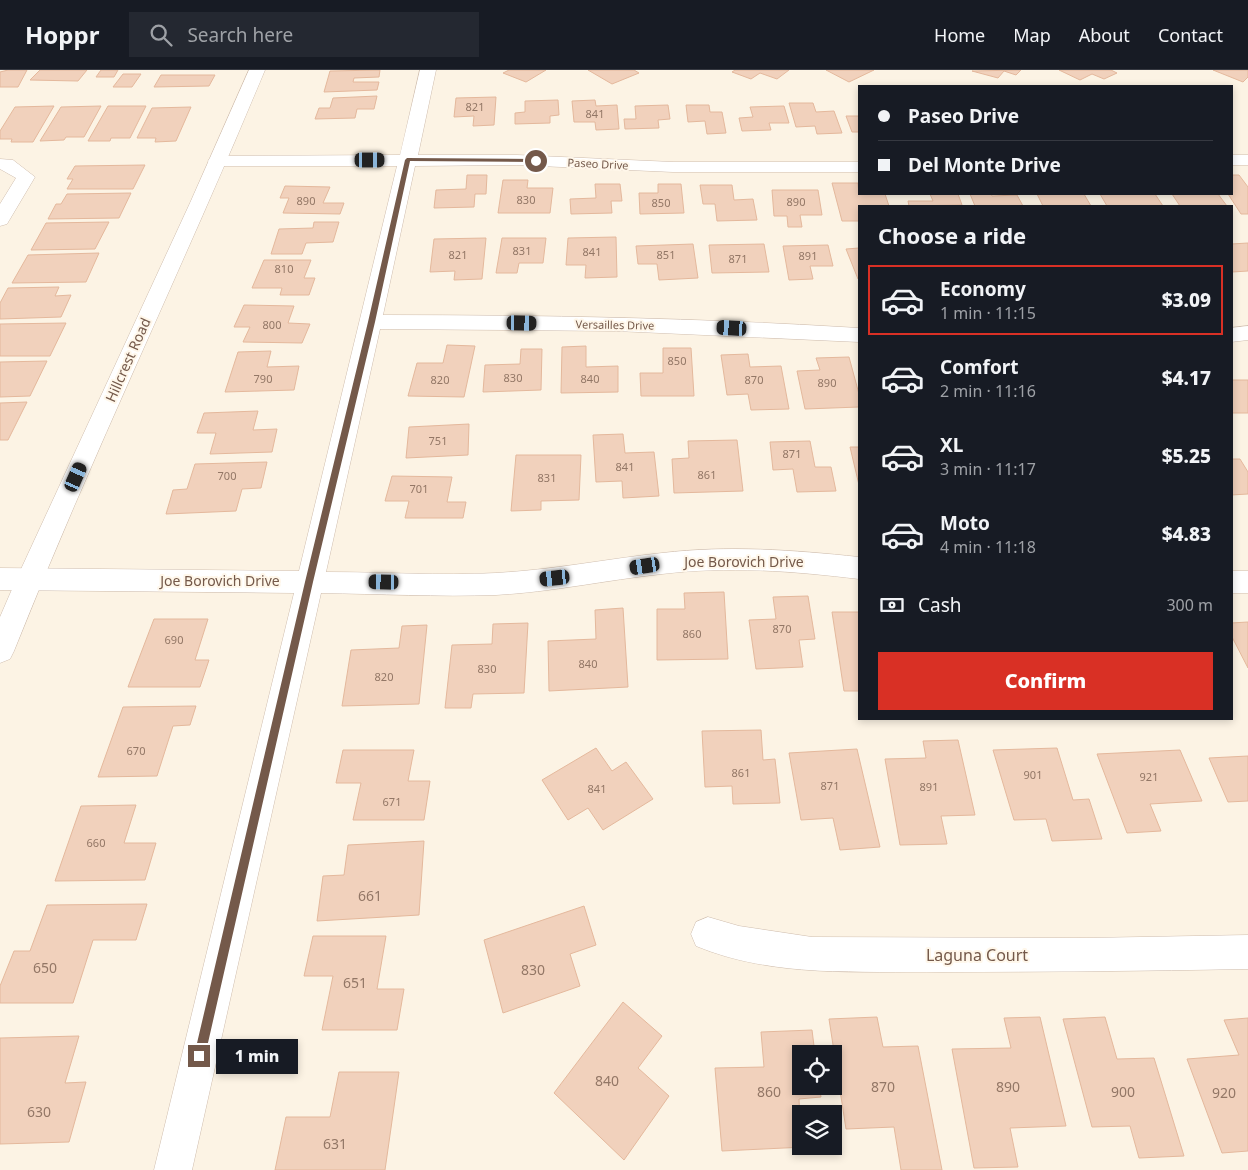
<!DOCTYPE html>
<meta charset="utf-8">
<style>
:root{--surface:#171b24;--page:#242831;--text:#f1f3f6;--muted:#9ea1a6;--line:#363941;--accent:#d93025}
body{margin:0;font-family:"Noto Sans",sans-serif;background:var(--page);color:var(--text);height:100vh;display:flex;flex-direction:column;font-size:19px;white-space:nowrap}
*{box-sizing:border-box;margin:0}
p{font-size:16px;color:var(--muted)}
.icon{flex:none;width:28px;height:28px;fill:none;stroke:currentColor;stroke-width:2;stroke-linecap:round;stroke-linejoin:round}
.map{position:relative;flex:1;overflow:hidden}
.drawer{position:absolute;left:858px;top:135px;width:375px;height:515px;display:flex;flex-direction:column;background:var(--surface);border-radius:0px;box-shadow:0 2px 8px #0003}
.drawer>*{flex:none}
.top-card{position:absolute;left:858px;top:15px;width:375px;height:110px;border-radius:0px;box-shadow:0 2px 8px #0003;display:grid;align-content:center;height:110px;padding:0 20px;background:var(--surface)}
.buttons{position:absolute;left:792px;top:975px;display:grid;gap:10px}
.buttons a{display:grid;place-items:center;width:50px;height:50px;border-radius:0px;background:var(--surface);box-shadow:0 2px 8px #0003;font-size:25px}
.end{position:absolute;width:22px;height:22px;margin:-11px;border:6px solid #74594a;background:#fff;box-shadow:0 0 0 2px #fff}
.from{border-radius:50%}
.bubble{position:absolute;height:35px;border-radius:0px;background:var(--surface);box-shadow:0 2px 8px #0003;font-size:16px;font-weight:800;line-height:35px;text-align:center}
.car{position:absolute;width:15px;height:30px;margin:-15px -8px;border-radius:6px;box-shadow:0 0 4px 1px #0007;background:linear-gradient(#222 24%,#8ab4d8 0 40%,#222 0 76%,#8ab4d8 0 86%,#222 0)}
.top-card b{display:flex;align-items:center;gap:18px;height:48px;font-size:19px}
.top-card b+b{border-top:1px solid var(--line)}
.top-card i{width:12px;height:12px;background:var(--text)}
ul{padding:0;list-style:none}
li{display:flex;align-items:center;gap:15px;height:70px;margin:0 10px 8px;padding:0 10px;border:2px solid transparent;border-radius:0px}
li div{flex:1}
li b{display:block;font-size:19px}
li em{font-style:normal;font-weight:800}
li.selected{border-color:var(--accent)}
li>.icon{width:45px;height:45px;stroke-width:1.5}
h2{padding:0 20px;font-size:22px;line-height:60px}
.pay{display:flex;align-items:center;gap:12px;height:55px;padding:0 20px;font-size:19px}
.pay p{margin-inline-start:auto}
.primary-button{display:flex;gap:10px;margin-top:auto;padding:10px 20px}
.primary-button a{flex:1;height:58px;border-radius:0px;background:var(--accent);color:#fff;font-size:20px;font-weight:800;line-height:58px;text-align:center}
header{display:flex;align-items:center;gap:30px;box-sizing:border-box;height:70px;padding:0 25px;background:var(--surface);border-bottom:1px solid var(--line)}
header strong{font-size:24px}
nav{display:flex;gap:28px;margin-inline-start:auto;font-size:18px}
.search{width:350px;height:45px;background:var(--page);display:flex;align-items:center;gap:12px;box-sizing:border-box;padding:0 18px;border-radius:0px;color:var(--muted);font-size:19px}
.map>svg:first-child{display:block}
.building{fill:#f1d1bc;stroke:#e4b89c}
.lines{fill:none;stroke-linecap:round;stroke-linejoin:round}
.minor-casing{stroke:#cfbdae;stroke-width:1}
.tertiary-casing{stroke:#cfbdae;stroke-width:1}
.minor{fill:#fff;fill-rule:evenodd}
.tertiary{fill:#fff;fill-rule:evenodd}
.route{fill:#74594a}
.labels{text-anchor:middle;stroke-width:4;stroke-linejoin:round;paint-order:stroke}
.number-label{font-size:11px;fill:#937766}
.far-street-label{font-size:11px;fill:#74594a;stroke:#fff7ea}
.street-label{font-size:14px;fill:#74594a;stroke:#fff7ea}
.near-number-label{font-size:14px;fill:#937766}
.near-street-label{font-size:16px;fill:#74594a;stroke:#fff7ea}
</style>
<header>
<strong>Hoppr</strong>
<div class="search"><svg class="icon" aria-label="search" viewBox="0 0 24 24"><circle cx="10" cy="10" r="6"/><path d="M15 15l6 6"/></svg>Search here</div>
<nav><a>Home</a><a>Map</a><a>About</a><a>Contact</a></nav>
</header>
<div class="map">
<svg width="1248" height="1100" viewBox="0 0 1248 1100">
<rect width="100%" height="100%" fill="#fcf3e4"/>
<path class="building" d="M8,0H27L18,17H0V2Z
M40,0H87L78,11L30,10Z
M101,0H118L114,7H96Z
M380,0L379,7L354,8L353,12H379L377,20L324,22L330,1Z
M509,0H546L526,12L503,3Z
M588,0H634L639,3L612,14Z
M735,0H789L777,9L760,3L751,9L732,2Z
M826,0H874L849,12Z
M1021,0L1016,5L1004,1L998,8L972,1Z
M1059,0H1111L1117,3L1104,9L1092,4L1080,10Z
M1213,0H1248V7L1243,12Z
M123,4H141L132,17H113Z
M161,5H215L209,16L154,17Z
M377,26L374,39H357L355,48L315,49L319,38H330L333,28Z
M496,27L494,55L473,56L474,46L454,47L456,28Z
M558,30L559,45L550,46V53L515,54V43L525,42V31Z
M595,30L596,36L617,35L619,59L596,60L595,52H574L572,31Z
M789,33H813L816,42L834,41L842,63L817,64L815,56L796,57Z
M668,35L670,49L658,50L659,58L625,59L624,49H636L635,36Z
M686,35H709L710,42H722L726,63L707,64L705,51L688,52Z
M54,36L33,72H11L12,69H0V61L15,37Z
M101,36L84,67H66L64,70L40,71L61,37Z
M108,36H146L130,68H111L110,71H88Z
M784,36L789,53H769L771,60L742,61L739,48L753,47L750,37Z
M191,37L176,71L155,72L156,68H137L152,38Z
M846,46H859V62H852Z
M145,95L133,119H67L73,109H67L75,96Z
M467,105H487L486,124H475L474,137L434,138L436,120L466,119Z
M1231,105H1239L1248,117V144H1241L1228,124H1231Z
M503,110H528L527,118H553L550,143H498Z
M832,113H858L859,124H885L889,136H859V151H842Z
M595,114H620L622,131H611L612,143L571,144L570,129L596,128Z
M658,114H681L684,143L640,144L639,123H658Z
M700,115H732L734,130L753,129L757,150L717,151L715,134H703Z
M285,116L330,117L323,133H344L340,144L283,143L289,128H280Z
M772,120H818L822,145H800L802,157H788L787,146H774Z
M131,123L119,148L48,149L56,134H61L67,124Z
M930,124H958L962,135L909,136L908,131H933Z
M970,124H991L992,126L1017,125L1023,136H975Z
M1037,124H1084L1091,136H1043Z
M1100,124H1155L1163,136H1107Z
M1172,124H1218L1227,136H1180Z
M109,152L95,179L31,180L46,153Z
M314,152H339L333,172L306,173L302,184H271L279,159L313,158Z
M616,167L617,207L585,208L586,195H566L568,168Z
M486,168L482,209L454,210L455,201L430,202L434,169Z
M502,168H546L543,193H519L517,203H496Z
M1248,173V201L1232,202L1231,174Z
M693,174L698,208L659,210L657,194H638L636,176Z
M764,174L769,202L712,203L709,175Z
M828,175L833,196H810L813,209L789,210L783,176Z
M859,178V209H858L846,179Z
M99,183L86,212L12,213L28,185Z
M264,190H311L304,208H315L309,225H280L282,218H252Z
M59,217L55,226L71,225L61,247L0,249V233L8,218Z
M244,235L294,236L288,253L310,254L302,273L243,272L250,257H234Z
M66,253L50,286H0V254Z
M447,275L475,276L464,327L408,326L417,293H443Z
M586,276V297L618,296V322L561,323L562,277Z
M663,278H691L694,326H641L640,303H663Z
M521,279H542L541,320L483,322L485,295L520,294Z
M271,281L267,297L299,296L294,320L225,322L238,282Z
M748,284L750,297L781,296L789,339L751,340L748,324L727,325L721,285Z
M849,287L859,324V337L805,339L797,301L820,300L816,288Z
M47,291L30,326L0,327V292Z
M1231,310H1248V343H1231Z
M27,332L8,370H0V333Z
M258,341L253,360L277,359L272,382L210,384L216,363H197L204,343Z
M469,354L468,385L406,388L409,357Z
M623,364L625,383L654,382L659,426L623,428L622,411L596,412L593,365Z
M737,370L743,421L674,423L672,389L689,388L688,371Z
M810,371L815,397H831L836,421L797,422L793,399L773,400L770,372Z
M850,377H859V415Z
M516,385H581L579,430L541,431V440L511,441Z
M1231,389H1240L1248,402V424L1231,425Z
M267,392L261,418L242,419L236,441L166,444L173,420L187,419L195,394Z
M392,406L452,407L447,432H466L463,448H405L409,431H385Z
M724,522L728,589L657,590V539H685L684,523Z
M808,526L815,569L799,570L803,597L756,599L749,550L776,549L773,527Z
M623,538L628,617L549,621L548,571L596,569L595,540Z
M832,542H859V621H844Z
M154,549H208L195,590H209L200,617H128Z
M1248,552V598L1231,565V553Z
M528,553L524,623L473,624L471,638H445L452,575L492,574L493,554Z
M427,555L419,634L342,636L351,580L399,578L402,556Z
M196,636L190,655L173,656L157,706L98,707L123,637Z
M761,660L763,690L775,689L780,733L733,734L732,716L705,717L702,661Z
M958,670L975,745L941,746L947,774L900,775L885,689L926,688L923,671Z
M596,678L612,701L626,692L653,729L603,760L588,738L568,750L542,710Z
M1057,678L1073,730L1089,729L1102,769L1052,771L1046,749L1014,750L993,680Z
M857,679L880,777L840,780L833,748L801,750L789,683Z
M343,680H414L408,711H430L424,750H353L361,713H336Z
M1180,680L1202,731L1150,734L1161,761L1127,763L1097,684Z
M1248,686V731L1228,732L1209,688Z
M136,735L124,773H156L145,810L55,811L81,736Z
M424,771L419,845L317,851L323,806L344,805L348,775Z
M147,834L136,870H93L73,933H0V916L14,881H30L47,835Z
M584,836L596,875L570,884L580,916L503,943L484,870Z
M313,866H386L377,919H404L397,960H322L333,906H304Z
M623,932L662,966L638,998L669,1026L624,1090L554,1023Z
M877,947L883,977L918,976L942,1100H901L894,1057L846,1059L829,949Z
M1040,947L1066,1056L1010,1058L1018,1097L974,1098L952,979L1011,978L1004,948Z
M1105,947L1117,989L1154,988L1184,1086L1139,1088L1130,1056L1092,1057L1063,949Z
M1248,948V1081L1222,1083L1187,989L1239,985L1224,950Z
M812,960L815,984H801V1016H819L821,1027L799,1029L801,1076L805,1077L722,1081L715,998L764,997L761,962Z
M79,966L65,1013L86,1012L69,1072L0,1074V968Z
M339,1002H399L385,1100H275L286,1047H330Z"/>
<g class="lines">
<defs>
<path id="minor" d="M420,0H436L418,85H517L673,92H859V102H673L517,95L415,96L383,245C542,245 700,248 859,258V272L616,261L380,259L326,502C382,502 440,506 496,503C552,500 607,489 662,483C728,475 793,480 859,487V509C793,501 727,496 662,504C606,510 552,522 496,525C438,527 379,524 321,523L192,1100H154L294,523L0,520V498L299,501L397,96H217L211,95L208,91L211,87L217,86L400,85Z
M1231,85H1248V95H1231Z
M0,89L13,90L35,107L7,154L0,156V134L16,108L0,99Z
M1248,256V270L1231,272V258Z
M1231,501H1248V523H1231Z
M708,847L739,856L812,867L1087,868L1248,865V899C1146,901 1044,902 942,902C860,901 773,908 696,876L691,864L696,852Z"/>
<path id="tertiary" d="M249,0H265C184,195 92,385 14,581L10,589L0,593V547L16,510L190,133Z"/>
</defs>
<use href="#minor" class="minor-casing"/>
<use href="#tertiary" class="tertiary-casing"/>
<use href="#minor" class="minor"/>
<use href="#tertiary" class="tertiary"/>
</g>
<path class="route" d="M407,88L536,89L538,91L536,92L410,91L375,252L313,512L205,986L203,990L199,991L196,990L194,986L305,512L368,252L405,90Z"/>
<g class="labels">
<g class="number-label">
<text x="475" y="41">821</text>
<text x="595" y="48">841</text>
<text x="526" y="134">830</text>
<text x="306" y="135">890</text>
<text x="796" y="136">890</text>
<text x="661" y="137">850</text>
<text x="522" y="185">831</text>
<text x="592" y="186">841</text>
<text x="458" y="189">821</text>
<text x="666" y="189">851</text>
<text x="808" y="190">891</text>
<text x="738" y="193">871</text>
<text x="284" y="203">810</text>
<text x="272" y="259">800</text>
<text x="677" y="295">850</text>
<text x="513" y="312">830</text>
<text x="263" y="313">790</text>
<text x="590" y="313">840</text>
<text x="440" y="314">820</text>
<text x="754" y="314">870</text>
<text x="827" y="317">890</text>
<text x="438" y="375">751</text>
<text x="792" y="388">871</text>
<text x="625" y="401">841</text>
<text x="707" y="409">861</text>
<text x="227" y="410">700</text>
<text x="547" y="412">831</text>
<text x="419" y="423">701</text>
<text x="782" y="563">870</text>
<text x="692" y="568">860</text>
<text x="174" y="574">690</text>
<text x="588" y="598">840</text>
<text x="487" y="603">830</text>
<text x="384" y="611">820</text>
<text x="136" y="685">670</text>
<text x="741" y="707">861</text>
<text x="1033" y="709">901</text>
<text x="1149" y="711">921</text>
<text x="830" y="720">871</text>
<text x="929" y="721">891</text>
<text x="597" y="723">841</text>
<text x="392" y="736">671</text>
<text x="96" y="777">660</text>
</g>
<g class="far-street-label">
<text transform="translate(598 94) rotate(3)" y="4">Paseo Drive</text>
<text transform="translate(615 255) rotate(1)" y="4">Versailles Drive</text>
</g>
<g class="street-label">
<text transform="translate(128 290) rotate(-66)" y="5">Hillcrest Road</text>
<text x="744" y="497">Joe Borovich Drive</text>
<text x="220" y="516">Joe Borovich Drive</text>
</g>
<g class="near-number-label">
<text x="370" y="831">661</text>
<text x="45" y="903">650</text>
<text x="533" y="905">830</text>
<text x="355" y="918">651</text>
<text x="607" y="1016">840</text>
<text x="883" y="1022">870</text>
<text x="1008" y="1022">890</text>
<text x="769" y="1027">860</text>
<text x="1123" y="1027">900</text>
<text x="1224" y="1028">920</text>
<text x="39" y="1047">630</text>
<text x="335" y="1079">631</text>
</g>
<g class="near-street-label">
<text x="977" y="891">Laguna Court</text>
</g>
</g>
</svg>
<div class="buttons">
<a><svg class="icon" aria-label="locate" viewBox="0 0 24 24"><circle cx="12" cy="12" r="6"/><path d="M12 2v4M12 18v4M2 12h4M18 12h4"/></svg></a>
<a><svg class="icon" aria-label="layers" viewBox="0 0 24 24"><path d="M12 4l9 5-9 5-9-5zM3 14l9 5 9-5"/></svg></a>
</div>
<i class="end from" style="left:536px;top:91px"></i>
<i class="end" style="left:199px;top:986px"></i>
<div class="bubble" style="left:216px;top:969px;width:82px">1 min</div>
<i class="car" style="left:370px;top:90px;rotate:90deg"></i>
<i class="car" style="left:522px;top:253px;rotate:91deg"></i>
<i class="car" style="left:732px;top:258px;rotate:273deg"></i>
<i class="car" style="left:76px;top:407px;rotate:24deg"></i>
<i class="car" style="left:645px;top:496px;rotate:261deg"></i>
<i class="car" style="left:555px;top:508px;rotate:264deg"></i>
<i class="car" style="left:384px;top:512px;rotate:271deg"></i>
<div class="top-card">
<b><i class="from"></i>Paseo Drive</b>
<b><i></i>Del Monte Drive</b>
</div>
<section class="drawer">
<h2>Choose a ride</h2>
<ul>
<li class="selected"><svg class="icon" aria-label="car" viewBox="0 0 24 24"><path d="M5 17H2v-5l4-1 3-4h7l3 4 3 1v5h-3M9 17h6M6 11h13"/><circle cx="7" cy="17" r="2"/><circle cx="17" cy="17" r="2"/></svg><div><b>Economy</b><p>1 min · 11:15</p></div><em>$3.09</em></li>
<li><svg class="icon" aria-label="car" viewBox="0 0 24 24"><path d="M5 17H2v-5l4-1 3-4h7l3 4 3 1v5h-3M9 17h6M6 11h13"/><circle cx="7" cy="17" r="2"/><circle cx="17" cy="17" r="2"/></svg><div><b>Comfort</b><p>2 min · 11:16</p></div><em>$4.17</em></li>
<li><svg class="icon" aria-label="car" viewBox="0 0 24 24"><path d="M5 17H2v-5l4-1 3-4h7l3 4 3 1v5h-3M9 17h6M6 11h13"/><circle cx="7" cy="17" r="2"/><circle cx="17" cy="17" r="2"/></svg><div><b>XL</b><p>3 min · 11:17</p></div><em>$5.25</em></li>
<li><svg class="icon" aria-label="car" viewBox="0 0 24 24"><path d="M5 17H2v-5l4-1 3-4h7l3 4 3 1v5h-3M9 17h6M6 11h13"/><circle cx="7" cy="17" r="2"/><circle cx="17" cy="17" r="2"/></svg><div><b>Moto</b><p>4 min · 11:18</p></div><em>$4.83</em></li>
</ul>
<div class="pay"><svg class="icon" aria-label="cash" viewBox="0 0 24 24"><path d="M3 7h18v10H3z"/><circle cx="12" cy="12" r="2"/></svg>Cash<p>300 m</p></div>
<div class="primary-button"><a>Confirm</a></div>
</section>
</div>
